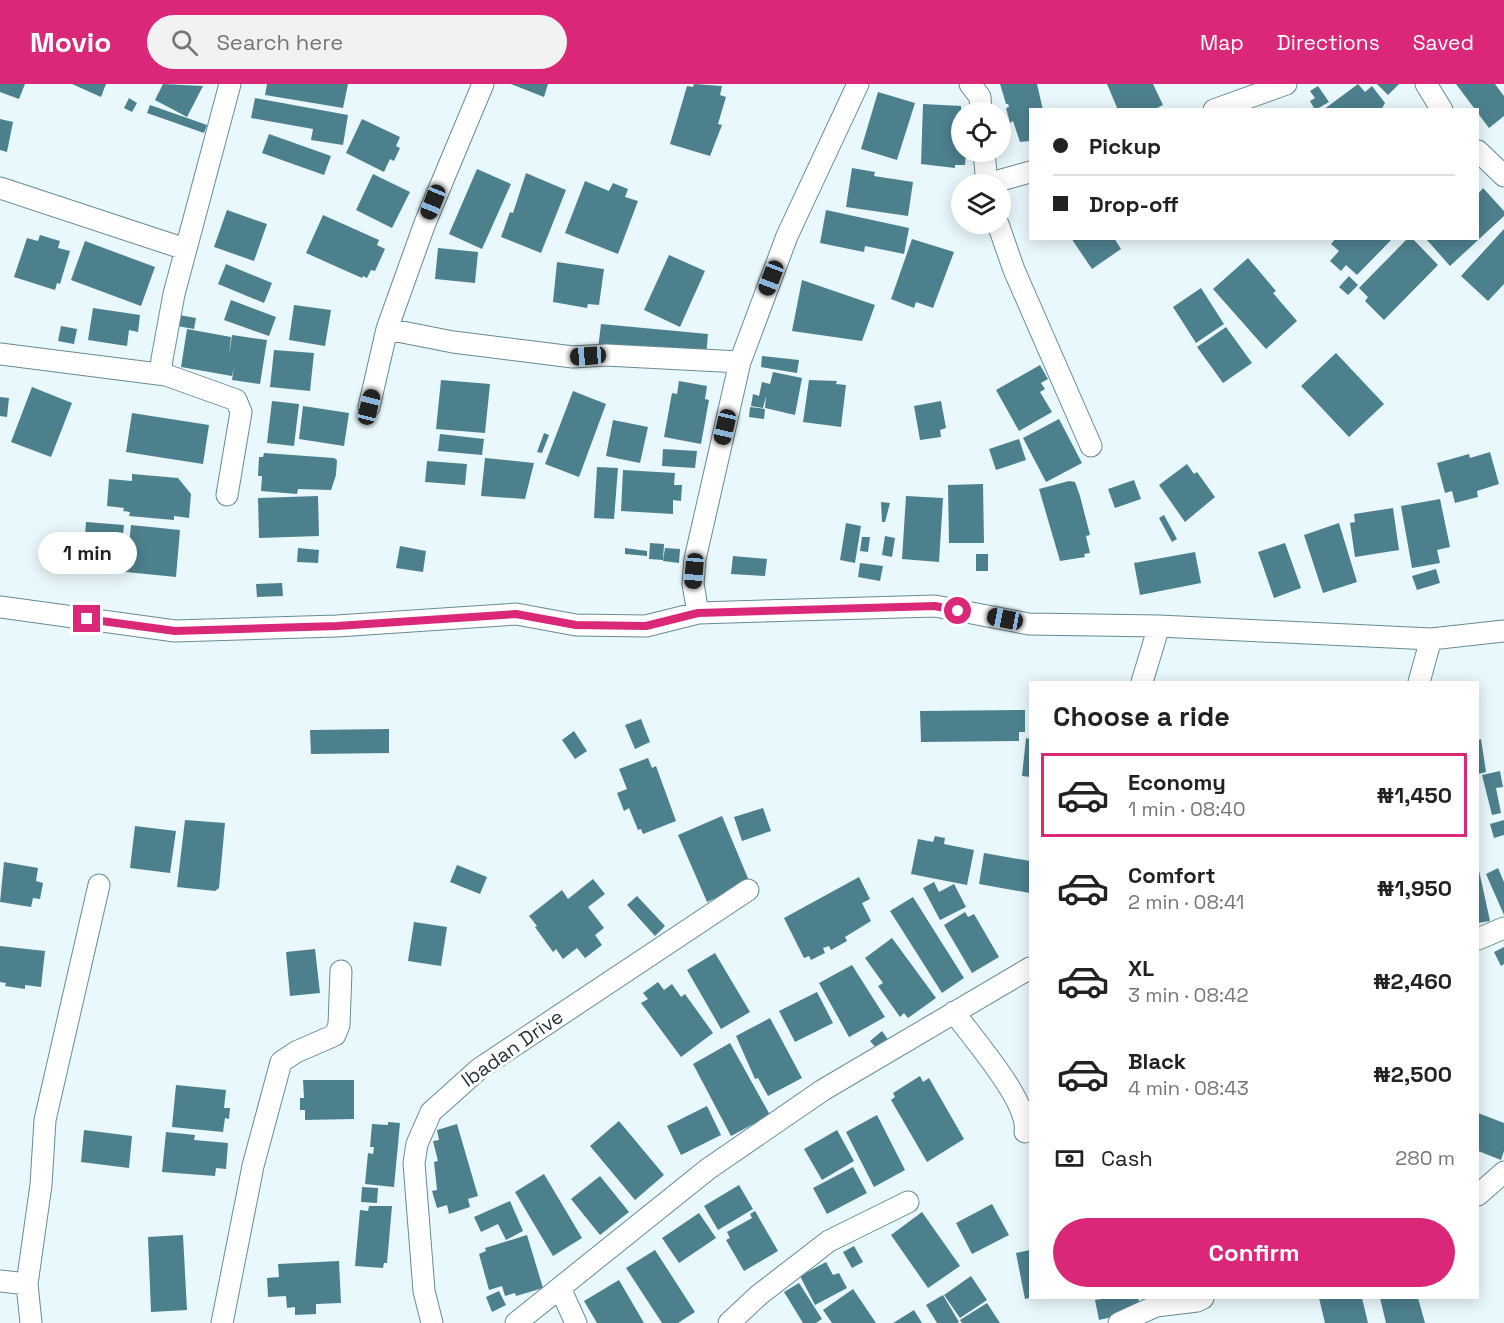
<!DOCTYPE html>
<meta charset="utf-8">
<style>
:root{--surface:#fff;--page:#f2f2f2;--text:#222;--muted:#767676;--line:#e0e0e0;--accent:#db2777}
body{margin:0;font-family:"Space Grotesk",sans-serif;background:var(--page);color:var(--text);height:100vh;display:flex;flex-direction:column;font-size:22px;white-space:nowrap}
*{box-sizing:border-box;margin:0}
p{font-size:20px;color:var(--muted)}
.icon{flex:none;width:33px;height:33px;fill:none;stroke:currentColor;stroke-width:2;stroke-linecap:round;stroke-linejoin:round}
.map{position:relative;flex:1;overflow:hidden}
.side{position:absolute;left:1029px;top:597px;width:450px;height:618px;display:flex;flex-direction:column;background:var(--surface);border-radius:0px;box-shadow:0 3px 15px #0003}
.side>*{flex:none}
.hud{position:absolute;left:1029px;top:24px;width:450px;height:132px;border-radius:0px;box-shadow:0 3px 15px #0003;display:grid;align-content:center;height:132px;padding:0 24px;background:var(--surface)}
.fabs{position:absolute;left:951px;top:18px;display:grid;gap:12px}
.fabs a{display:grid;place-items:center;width:60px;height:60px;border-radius:50%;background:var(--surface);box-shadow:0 3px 15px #0003;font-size:30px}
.end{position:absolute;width:27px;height:27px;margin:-14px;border:8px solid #db2777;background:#fff;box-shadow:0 0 0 3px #fff}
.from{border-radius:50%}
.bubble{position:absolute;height:42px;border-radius:21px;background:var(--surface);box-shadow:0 3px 15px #0003;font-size:20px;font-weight:700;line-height:42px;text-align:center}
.car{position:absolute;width:18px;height:36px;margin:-18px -9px;border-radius:8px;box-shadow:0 0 4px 2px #0007;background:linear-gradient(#222 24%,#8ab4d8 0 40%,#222 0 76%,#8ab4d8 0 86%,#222 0)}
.hud b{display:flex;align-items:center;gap:21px;height:57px;font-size:22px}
.hud b+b{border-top:2px solid var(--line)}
.hud i{width:15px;height:15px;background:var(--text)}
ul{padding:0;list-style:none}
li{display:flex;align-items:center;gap:18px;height:84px;margin:0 12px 9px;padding:0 12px;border:3px solid transparent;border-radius:0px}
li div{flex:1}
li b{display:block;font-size:22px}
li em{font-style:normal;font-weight:700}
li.active{border-color:var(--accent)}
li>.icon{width:54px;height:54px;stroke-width:1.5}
h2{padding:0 24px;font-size:27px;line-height:72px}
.pay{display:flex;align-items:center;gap:15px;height:66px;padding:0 24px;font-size:22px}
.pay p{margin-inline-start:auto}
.cta{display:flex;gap:12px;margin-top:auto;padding:12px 24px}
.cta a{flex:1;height:69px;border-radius:36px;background:var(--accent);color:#fff;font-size:24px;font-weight:700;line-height:69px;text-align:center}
header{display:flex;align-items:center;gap:36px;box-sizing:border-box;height:84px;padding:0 30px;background:var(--accent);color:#fff}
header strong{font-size:28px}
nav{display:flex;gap:33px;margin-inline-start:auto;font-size:21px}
.search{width:420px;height:54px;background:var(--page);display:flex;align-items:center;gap:15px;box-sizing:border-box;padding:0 21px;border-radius:33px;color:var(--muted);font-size:22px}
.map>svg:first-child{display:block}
.building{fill:#4d808d}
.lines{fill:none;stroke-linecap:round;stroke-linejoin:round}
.minor-casing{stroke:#678b95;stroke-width:23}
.minor{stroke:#fff;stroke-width:21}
.route{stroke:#db2777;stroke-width:8}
.labels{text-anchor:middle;stroke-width:6;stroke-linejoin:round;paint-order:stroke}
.street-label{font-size:20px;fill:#27363a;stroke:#fff}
</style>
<header>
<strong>Movio</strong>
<div class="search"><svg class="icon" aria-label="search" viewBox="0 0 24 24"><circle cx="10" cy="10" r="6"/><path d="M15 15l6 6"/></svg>Search here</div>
<nav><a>Map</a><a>Directions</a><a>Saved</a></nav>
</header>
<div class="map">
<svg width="1504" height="1239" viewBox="0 0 1504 1239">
<rect width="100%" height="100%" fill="#e9f8fc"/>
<path class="building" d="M0,0H25L19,15L0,8Z
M72,0H106L101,13Z
M163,0L203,2L187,33L155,16Z
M267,0H348L343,24L265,11Z
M511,0H548L544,13Z
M694,0L722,2L720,11L726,13L718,40L722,41L710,72L670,60L687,2L693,3Z
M1000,0H1037L1043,26H1030V57L1020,58L1013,37L1010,39L1006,24L1009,23L1008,20H1006Z
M1107,0H1153L1163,21L1153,26H1118Z
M1358,0L1365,8L1372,2L1385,19L1381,26H1323Z
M1377,0H1399L1388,11Z
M1456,0H1495L1504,12V32L1489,44Z
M1318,2L1329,18L1315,26L1310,17L1315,14L1310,7Z
M878,8L915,19L897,76L861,65Z
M129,14L137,19L132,28L124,24Z
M255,14L348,31L343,61L311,56L313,45L251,34Z
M923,20L961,22L962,68H966L965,81H955V84L921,80Z
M150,21L207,41L204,49L147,29Z
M0,35L13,38L7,68L0,66Z
M362,35L400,53L396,62L400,64L394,77L390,75L384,88L346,69Z
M269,50L331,72L324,91L262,69Z
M852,84L875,88L874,92L913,98L908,132L846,123Z
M477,85L511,100L482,165L449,150Z
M526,89L566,106L541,169L501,153L510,128L513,129Z
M373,90L410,108L392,144L356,126Z
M585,97L609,107L613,99L628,105L625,113L638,117L618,170L565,149Z
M1483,104L1504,127V132L1450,182L1427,156L1478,154V110Z
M227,126L267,140L254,177L214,163Z
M826,126L909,144L904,170L865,162L864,168L820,159Z
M323,131L379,156L377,161L385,165L375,187L371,186L367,194L363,192L362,194L306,169Z
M1504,145V200L1488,217L1461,192Z
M40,151L60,157L58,164L70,167L60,200L57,199L55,206L14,193L27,154L38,157Z
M1071,154H1114L1121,165L1092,185Z
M1336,154H1393L1357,191L1346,181L1341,187L1330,177L1339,167L1331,160Z
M1408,154H1412L1438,181L1384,236L1365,217L1368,213L1359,204Z
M912,155L954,168L933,224L916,218L914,224L891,215Z
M85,157L155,183L141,222L71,196Z
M438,164L478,168L475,199L435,195Z
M669,171L705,187L680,243L644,226Z
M1248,174L1276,207L1273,209L1297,237L1266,265L1213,205Z
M557,178L604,185L599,221L588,220L587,224L553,218Z
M226,180L272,199L264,219L218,200Z
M1349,192L1358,201L1348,211L1339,203Z
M802,196L875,221L862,257L792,247Z
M1201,204L1224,240L1196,259L1173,223Z
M231,216L276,233L269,252L224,236Z
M294,221L331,226L325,262L289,256Z
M93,224L140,231L138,248L129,246L127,262L88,256Z
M179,231L196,234L194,245L177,242Z
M601,240L708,250L706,272L598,265Z
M61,242L77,245L74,260L58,257Z
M1226,243L1252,279L1223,299L1197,263Z
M187,245L231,253L229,272L232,251L267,256L260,300L232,296L234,283L232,292L181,283Z
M274,266L314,269L310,307L270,303Z
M1336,269L1384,320L1349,353L1301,302Z
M762,272L799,276L797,289L761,283Z
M1040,281L1048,295L1041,299L1045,305L1040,308L1052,328L1019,347L996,306Z
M773,288L802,294L795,331L765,324L766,312L763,324L751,322L753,310L759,312L762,298L770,300Z
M441,296L490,300L485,349L436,345Z
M809,296L837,297L836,300L846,301L841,343L803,338Z
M679,297L707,302L705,315L709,316L701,360L664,353L672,309L677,310Z
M32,303L72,319L51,373L11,358Z
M573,307L606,320L579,393L545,380Z
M0,313L9,314L7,333L0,332Z
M272,317L299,320L294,362L267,359Z
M941,317L946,344L940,346L941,353L920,356L914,322Z
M303,322L349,329L344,362L299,355Z
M750,323L765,325L764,335L749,333Z
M132,329L209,341L203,380L126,368Z
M1059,335L1082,379L1046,398L1023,354Z
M613,336L648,343L640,379L606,372Z
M544,349L549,351L542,369L537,368Z
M440,350L484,355L482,371L438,367Z
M1019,355L1026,376L996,386L989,365Z
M663,365L697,367L695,384L662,382Z
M1490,368L1499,400L1477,407L1478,413L1455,419L1452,407L1445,409L1437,379L1469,370L1470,374Z
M264,369L334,374L337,376L336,391L331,406L298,405L297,410L261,407L262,392H258L259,373H263Z
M485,374L534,379L525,415L481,412Z
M427,377L467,380L465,401L425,398Z
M1187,380L1194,390L1197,388L1215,413L1185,438L1159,401Z
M597,383L618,384L614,435L594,434Z
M623,386L675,389L674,401H682L681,417L673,416V430L621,427Z
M132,390L178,394L191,410L189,434L174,432V436L129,432L130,428L123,427L124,424L107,422L109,395L132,397Z
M1134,396L1141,415L1115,424L1108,405Z
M1069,397L1075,398L1080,412L1090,451L1086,452L1090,469L1084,470L1085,473L1060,477L1039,405Z
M983,400L984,459H949L948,401Z
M318,412L319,452L259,454L258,414Z
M906,412L943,414L939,478L902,475Z
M1440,415L1450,463L1437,466L1440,479L1412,484L1401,422Z
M881,418L890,419L885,438H882Z
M1393,424L1399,466L1355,473L1350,439L1355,438L1354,430Z
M1164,431L1177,455L1172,458L1159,434Z
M86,438L124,441L120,484L83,481Z
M846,439L861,442L855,479L840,476Z
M1339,439L1357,498L1323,509L1304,451Z
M131,441L180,446L176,493L126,488Z
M885,452L895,454L892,473L882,471Z
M862,453H870L868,468L860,467Z
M650,459L664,460L663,476L649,475Z
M1285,459L1301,504L1274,514L1258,468Z
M400,462L426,467L423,488L396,484Z
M298,464L319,466L318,479L297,478Z
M625,464L647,467V472L625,470Z
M665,464L680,465L679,479L663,477Z
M1195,468L1201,499L1140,511L1134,479Z
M976,470H988V487H976Z
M733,472L767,475L765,492L731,490Z
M860,479L883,482L880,497L858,493Z
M1436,485L1440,499L1417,506L1412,492Z
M282,499L283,512L257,513L256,500Z
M1025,626V648H1019V657L921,658L920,627Z
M641,635L650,658L635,665L625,641Z
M389,645V669L311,670L310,646Z
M574,647L587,667L575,675L562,656Z
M1026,654L1030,655V693L1022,692Z
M1481,655L1486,688L1478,690V656Z
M648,674L652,684L656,682L676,737L643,750L641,745L638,746L629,724L624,727L617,709L627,705L619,685Z
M1500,687L1503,703L1496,704L1501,729L1492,731L1482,691Z
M763,724L771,747L742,757L734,733Z
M722,732L750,799L707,818L678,751Z
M185,736L225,739L219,804L215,807L177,803Z
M1504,736V751L1494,754L1490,740Z
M135,742L176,747L170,789L130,784Z
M935,752L945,754L944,760L974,766L967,801L911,790L918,755L933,758Z
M984,769L1030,777V809L979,800Z
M4,778L38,784L36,797L43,799L40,815L33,814L31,823L0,818Z
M457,781L487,793L480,810L450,798Z
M1478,782L1490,837L1478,839Z
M1498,784L1504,798V831L1486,790Z
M859,793L870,815L862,819L871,837L845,853L847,857L831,866L829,862L823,864L825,869L811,876L809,872L804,874L784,834Z
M593,795L605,810L588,823L604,844L595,851L602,861L585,874L577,864L563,875L556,865L553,868L535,843L537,842L529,832L562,806L568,815Z
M934,798L939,808L954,800L966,823L940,836L923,804Z
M637,812L665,842L655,852L627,821Z
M913,813L964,894L942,909L890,827Z
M965,828L968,833L974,830L999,873L972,889L944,841Z
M414,838L447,843L441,882L408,877Z
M892,854L936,914L908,934L904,929L900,933L878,902L883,899L865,874Z
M0,862L45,867L41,903L25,901V905L5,902L6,899L0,898Z
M1504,863V880L1501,882L1494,868Z
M315,865L320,909L290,912L286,868Z
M715,869L750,928L721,945L687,886Z
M852,881L885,933L849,953L819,899Z
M658,898L664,906L672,900L681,913L685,910L713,949L681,973L641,919L648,915L643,909Z
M817,908L833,939L795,958L779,927Z
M770,934L802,994L768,1012L758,994L755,995L736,952Z
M882,947L889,957L878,966L870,957Z
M730,959L770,1031L731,1052L693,980Z
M920,992L923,998L929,994L964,1055L927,1078L891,1016L895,1013L893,1009Z
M303,996H354V1035L305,1036V1026H300V1014H304Z
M176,1001L226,1006L224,1024H230L229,1035L225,1034L223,1048L172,1043Z
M707,1022L721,1051L681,1071L667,1042Z
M1478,1029L1504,1039V1067L1501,1076L1478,1067Z
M877,1031L905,1086L874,1103L846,1048Z
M619,1037L664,1091L635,1116L590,1062Z
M388,1038L400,1039L394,1103L365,1100L368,1069L373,1070L374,1063H370L372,1040L388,1041Z
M457,1040L478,1112L468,1115L470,1123L449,1130L447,1121L437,1124L432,1107L437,1106L434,1078L438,1077L433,1057L439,1056L437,1046Z
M84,1046L132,1052L129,1084L81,1078Z
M837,1046L854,1077L822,1096L804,1065Z
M166,1048L195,1051L194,1056L228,1059L226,1085L216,1084L215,1092L162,1088Z
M853,1083L867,1109L827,1130L813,1104Z
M544,1090L582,1154L553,1172L515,1108Z
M600,1092L629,1128L600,1151L571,1115Z
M739,1101L753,1125L718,1146L704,1122Z
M362,1103L378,1104L377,1119L361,1118Z
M510,1117L523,1147L506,1156L498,1140L481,1148L474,1133Z
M992,1120L1009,1151L972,1170L956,1139Z
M369,1122H392L387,1179H384L383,1184L355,1182L360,1126L368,1127Z
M755,1127L778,1167L744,1187L726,1156L730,1154L727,1148L752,1134L750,1130Z
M922,1128L960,1182L928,1204L891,1151Z
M699,1129L716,1154L679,1179L662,1154Z
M183,1151L187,1226L151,1228L148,1153Z
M527,1151L543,1204L516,1212L515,1209L505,1212L502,1202L489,1206L479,1170L486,1167L485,1164Z
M854,1162L863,1178L852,1184L843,1168Z
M655,1166L695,1228L678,1239H662L626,1184Z
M1030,1166V1214L1025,1215L1016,1169Z
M339,1177L341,1219L316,1220V1230L295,1231V1223L287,1224L286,1212L268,1213L267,1194L279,1193L278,1180Z
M826,1178L833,1191L839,1189L847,1204L815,1221L800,1192Z
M971,1192L987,1216L960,1234L944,1211Z
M619,1196L644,1239H597L584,1217Z
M799,1199L822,1235L816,1239H803L784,1208Z
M853,1205L876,1239H832L823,1226Z
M499,1207L506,1221L492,1228L486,1213Z
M943,1211L959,1238L957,1239H937L926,1221Z
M1108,1214H1138L1141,1226L1099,1236L1095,1216Z
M1319,1214H1362L1368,1239H1325Z
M1380,1214H1418L1425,1239H1386Z
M987,1219L1000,1239H962L960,1236Z
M914,1226L922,1239H893Z"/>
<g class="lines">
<defs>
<path id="minor" d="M970,0L980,13L981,28
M1426,0L1442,26
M1214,26L1286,0
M1478,67L1504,92
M984,68L987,100L1030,88
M0,104L185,165
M998,140L1014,186L1091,362
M387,245L453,258L573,273L606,271L740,278
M0,270L166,291L236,316L241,328L227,411
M166,291L161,285L162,275L174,210L230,0
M369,323L387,245L425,139L483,0
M0,523L175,547L337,542L516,530L576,541L646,542L698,529L935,522L1029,540L1159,542L1431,555
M698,529L693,500L695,475L740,278L787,152L858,0
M1142,598L1159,542
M1419,598L1431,555L1504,547
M1478,855L1504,844
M954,928C972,954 1030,1018 1025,1048
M1478,1111L1504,1088
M0,1197L27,1200L31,1239
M27,1200L41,1101L45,1036L99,801
M560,1204L576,1239
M222,1239L253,1082L281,978L296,968L335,951L339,941L341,887
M432,1239L424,1207L414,1079L417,1060L431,1028L479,985L748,806
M516,1239L708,1085L823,1006L1030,884
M729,1239L759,1211L829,1157L908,1118
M1119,1239L1156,1222L1197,1217L1203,1214"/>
</defs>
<use href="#minor" class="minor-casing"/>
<use href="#minor" class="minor"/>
</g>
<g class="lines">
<path class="route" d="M87,535L175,547L337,542L516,530L576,541L646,542L698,529L935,522L958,527"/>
</g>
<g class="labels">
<g class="street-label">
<text transform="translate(512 964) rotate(-35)" y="7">Ibadan Drive</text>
</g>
</g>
</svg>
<div class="fabs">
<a><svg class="icon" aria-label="locate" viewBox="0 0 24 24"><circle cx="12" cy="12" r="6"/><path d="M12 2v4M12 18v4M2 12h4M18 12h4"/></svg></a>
<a><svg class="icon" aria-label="layers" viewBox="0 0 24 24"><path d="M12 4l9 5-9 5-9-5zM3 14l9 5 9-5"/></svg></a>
</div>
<i class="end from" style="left:958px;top:527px"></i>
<i class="end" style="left:87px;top:535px"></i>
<div class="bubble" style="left:38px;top:448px;width:99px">1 min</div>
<i class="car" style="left:433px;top:118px;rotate:202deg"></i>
<i class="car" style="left:771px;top:194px;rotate:201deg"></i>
<i class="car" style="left:588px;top:272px;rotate:266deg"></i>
<i class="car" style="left:369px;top:323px;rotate:14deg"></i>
<i class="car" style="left:725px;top:343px;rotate:193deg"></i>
<i class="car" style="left:694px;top:487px;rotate:185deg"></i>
<i class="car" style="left:1005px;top:535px;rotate:281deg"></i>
<div class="hud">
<b><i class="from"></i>Pickup</b>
<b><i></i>Drop-off</b>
</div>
<section class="side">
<h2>Choose a ride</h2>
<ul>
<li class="active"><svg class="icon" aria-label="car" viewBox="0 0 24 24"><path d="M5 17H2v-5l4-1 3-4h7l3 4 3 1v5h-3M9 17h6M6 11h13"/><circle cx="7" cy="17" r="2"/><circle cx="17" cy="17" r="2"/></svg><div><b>Economy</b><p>1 min · 08:40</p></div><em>₦1,450</em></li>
<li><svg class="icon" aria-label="car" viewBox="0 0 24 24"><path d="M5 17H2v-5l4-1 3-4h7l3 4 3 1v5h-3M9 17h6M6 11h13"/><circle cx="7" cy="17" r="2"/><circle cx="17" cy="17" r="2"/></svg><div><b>Comfort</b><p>2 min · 08:41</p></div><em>₦1,950</em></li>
<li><svg class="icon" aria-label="car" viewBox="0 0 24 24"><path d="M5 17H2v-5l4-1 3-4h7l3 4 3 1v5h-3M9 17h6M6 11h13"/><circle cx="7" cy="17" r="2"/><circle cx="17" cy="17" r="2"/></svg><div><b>XL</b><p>3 min · 08:42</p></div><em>₦2,460</em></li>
<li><svg class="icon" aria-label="car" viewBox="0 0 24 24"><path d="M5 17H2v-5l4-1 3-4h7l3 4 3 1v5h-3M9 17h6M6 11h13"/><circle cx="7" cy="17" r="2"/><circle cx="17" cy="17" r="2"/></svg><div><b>Black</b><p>4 min · 08:43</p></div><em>₦2,500</em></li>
</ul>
<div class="pay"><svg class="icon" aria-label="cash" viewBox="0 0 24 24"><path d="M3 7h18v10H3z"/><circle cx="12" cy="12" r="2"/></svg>Cash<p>280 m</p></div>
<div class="cta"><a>Confirm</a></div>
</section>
</div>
